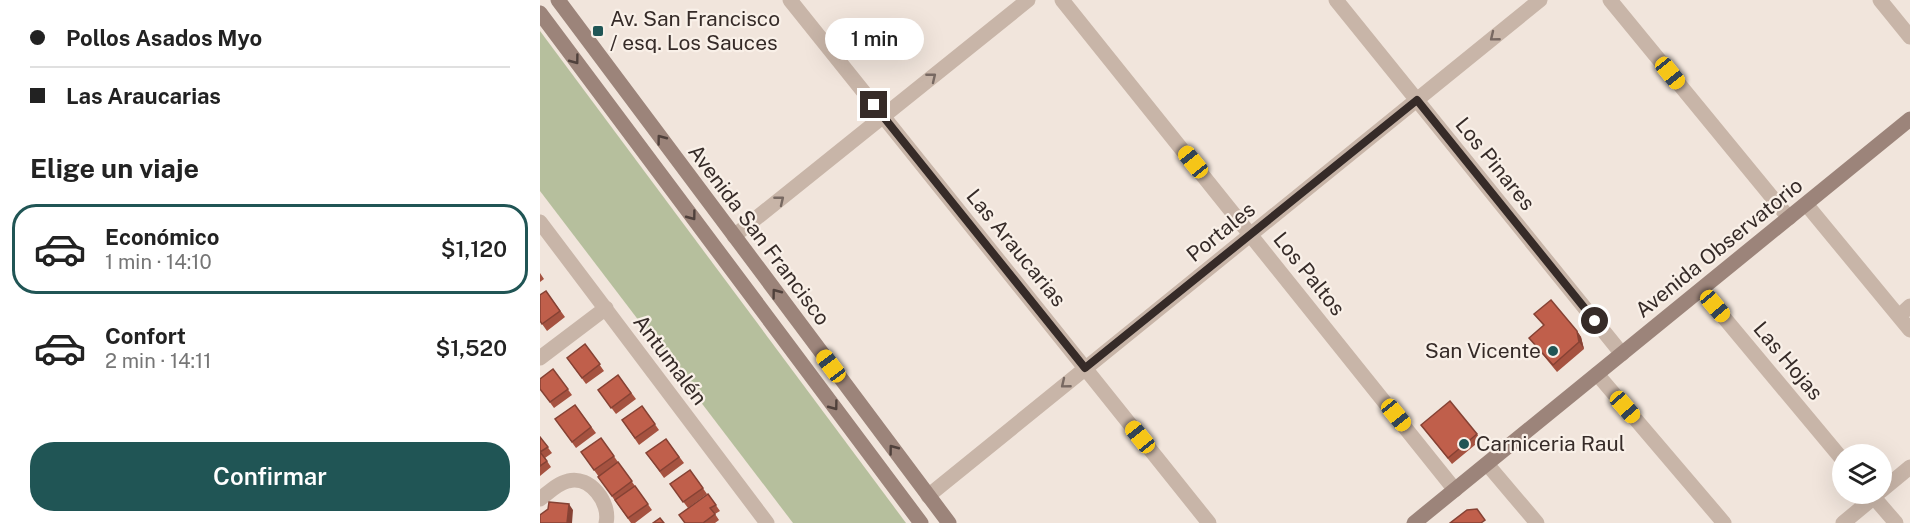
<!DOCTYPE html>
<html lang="es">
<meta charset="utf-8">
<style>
:root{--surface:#fff;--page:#f2f2f2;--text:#222;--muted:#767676;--line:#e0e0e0;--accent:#205555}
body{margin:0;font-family:"Public Sans",sans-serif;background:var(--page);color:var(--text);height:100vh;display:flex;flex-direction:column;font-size:22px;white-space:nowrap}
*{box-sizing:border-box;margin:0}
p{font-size:20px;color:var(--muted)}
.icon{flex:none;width:33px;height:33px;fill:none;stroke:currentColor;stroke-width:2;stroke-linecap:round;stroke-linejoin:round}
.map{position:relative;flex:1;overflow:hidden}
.drawer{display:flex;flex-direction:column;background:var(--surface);width:540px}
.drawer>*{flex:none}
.top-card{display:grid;align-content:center;height:132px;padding:0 30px;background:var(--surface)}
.controls{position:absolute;left:1292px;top:444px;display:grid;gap:12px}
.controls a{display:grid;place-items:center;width:60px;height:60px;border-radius:50%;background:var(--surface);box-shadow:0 6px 24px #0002;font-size:30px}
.end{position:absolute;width:27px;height:27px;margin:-14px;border:8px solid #362b28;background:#fff;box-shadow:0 0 0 3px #fff}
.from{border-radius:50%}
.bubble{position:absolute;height:42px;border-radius:21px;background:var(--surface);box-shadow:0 6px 24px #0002;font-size:20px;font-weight:600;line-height:42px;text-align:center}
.car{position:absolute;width:18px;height:36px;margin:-18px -9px;border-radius:8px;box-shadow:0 0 4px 2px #0007;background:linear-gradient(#f5c518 24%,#345 0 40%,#f5c518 0 76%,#345 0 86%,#f5c518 0)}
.top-card b{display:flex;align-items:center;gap:21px;height:57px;font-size:22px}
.top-card b+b{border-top:2px solid var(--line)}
.top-card i{width:15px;height:15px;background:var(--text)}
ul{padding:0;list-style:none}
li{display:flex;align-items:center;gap:18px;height:90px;margin:0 12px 9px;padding:0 18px;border:3px solid transparent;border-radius:24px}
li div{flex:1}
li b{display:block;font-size:22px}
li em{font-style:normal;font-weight:600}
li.on{border-color:var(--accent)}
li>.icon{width:54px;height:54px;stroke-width:1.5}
h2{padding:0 30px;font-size:27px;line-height:72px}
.button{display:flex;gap:12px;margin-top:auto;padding:12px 30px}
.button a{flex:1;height:69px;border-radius:24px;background:var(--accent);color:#fff;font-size:24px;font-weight:600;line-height:69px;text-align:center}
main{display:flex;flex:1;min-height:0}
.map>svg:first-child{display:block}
.green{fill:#b6bf9d}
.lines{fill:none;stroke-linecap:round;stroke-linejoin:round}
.street{stroke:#c8b5a8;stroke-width:15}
.secondary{stroke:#9c847a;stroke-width:15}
.wall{fill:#a55240}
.shaded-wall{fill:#864234}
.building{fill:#c05f4b;stroke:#864234;stroke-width:1.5}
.oneway{stroke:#786962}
.oneway2{stroke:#50413c}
.route{stroke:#362b28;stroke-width:8}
.poi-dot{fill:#205555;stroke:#f9f0e8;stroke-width:2}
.labels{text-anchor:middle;stroke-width:4.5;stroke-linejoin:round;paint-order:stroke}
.poi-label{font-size:21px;fill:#362b28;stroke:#f9f0e8;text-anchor:start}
.street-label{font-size:21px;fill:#362b28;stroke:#f9f0e8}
</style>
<main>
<section class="drawer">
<div class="top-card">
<b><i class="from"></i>Pollos Asados Myo</b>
<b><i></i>Las Araucarias</b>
</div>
<h2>Elige un viaje</h2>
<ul>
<li class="on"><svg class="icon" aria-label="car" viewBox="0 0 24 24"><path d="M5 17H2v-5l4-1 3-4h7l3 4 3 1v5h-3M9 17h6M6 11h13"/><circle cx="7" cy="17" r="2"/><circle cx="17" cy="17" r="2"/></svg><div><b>Económico</b><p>1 min · 14:10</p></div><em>$1,120</em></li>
<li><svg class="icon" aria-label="car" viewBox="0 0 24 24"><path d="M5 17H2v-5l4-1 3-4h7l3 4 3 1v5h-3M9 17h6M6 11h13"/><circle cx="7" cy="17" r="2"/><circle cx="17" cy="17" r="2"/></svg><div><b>Confort</b><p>2 min · 14:11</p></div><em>$1,520</em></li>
</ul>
<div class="button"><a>Confirmar</a></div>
</section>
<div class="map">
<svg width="1370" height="523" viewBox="0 0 1370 523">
<rect width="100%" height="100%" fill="#f1e5dc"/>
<path class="green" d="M0,31L366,523H253L0,191Z"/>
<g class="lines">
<path class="street" d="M250,0L669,523
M522,0L915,490
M796,0L1082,354
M1070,0L1249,218
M1340,0L1370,37
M1266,204L1370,330
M0,222L227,523
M194,236L488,0
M1161,290L1302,459
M1359,316L1370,306
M0,358L66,308
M1057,374L1184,523
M947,464L997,523
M1341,491L1370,467
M1331,494L1356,523
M388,496L1000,0
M0,499C8,493 18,483 28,481C50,475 71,503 66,523
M1303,523L1338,494"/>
<path class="secondary" d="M18,0L409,523
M0,13L381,523
M874,523L1370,119"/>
</g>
<path class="wall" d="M0,273L4,279L0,282Z
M6,291L25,317L7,331L0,321Z
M994,314L1037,331L1041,337L1044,349L1017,372L989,338L1004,326Z
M45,344L64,371L46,384L27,358Z
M13,369L32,395L14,408L0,389Z
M78,375L96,399L76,414L58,390Z
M35,405L56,433L36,448L15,419Z
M102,406L119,430L99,445L82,420Z
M881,425L937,434L941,440L912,464Z
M0,437L12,453L5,458L11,467L0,476Z
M61,438L78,462L59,477L41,452Z
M126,439L144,463L124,478L106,453Z
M78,462L112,510L95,523H91L58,477Z
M150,470L167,494L148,508L130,484Z
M168,494L180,511L175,514L179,520L175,523H145Z"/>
<path class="shaded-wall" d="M1037,331L1041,337L1044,349L1039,342Z
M29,504L33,510L32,523H27Z"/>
<path class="building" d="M6,291L20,311L2,324L0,321V295Z
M1011,300L1037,331L1039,342L1013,365L989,338L1004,325L994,314Z
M45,344L60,364L42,378L27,358Z
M13,369L28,389L10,402L0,389V379Z
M78,375L91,393L71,408L58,390Z
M910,401L937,434L908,458L881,425Z
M35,405L51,427L32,442L15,419Z
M102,406L115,424L95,438L82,420Z
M0,437L8,447L0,452L7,461L0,466Z
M61,438L74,456L54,470L41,452Z
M126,439L139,457L120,471L106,453Z
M78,462L92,481L72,496L58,477Z
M150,470L163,488L143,502L130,484Z
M95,486L108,504L88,518L75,500Z
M168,494L176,505L170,508L175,514L163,523H145L139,515Z
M9,502L29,504L27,523H0V515L8,509Z
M937,509L945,520L941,523H910L927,510Z
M120,518L124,523H113Z"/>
<defs><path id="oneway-chevron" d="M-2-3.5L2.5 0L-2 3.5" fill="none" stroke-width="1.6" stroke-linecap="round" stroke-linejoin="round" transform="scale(1.5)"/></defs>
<g class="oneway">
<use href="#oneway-chevron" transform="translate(954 37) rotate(141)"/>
<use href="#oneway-chevron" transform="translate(392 77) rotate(-39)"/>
<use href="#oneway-chevron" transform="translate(240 200) rotate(-39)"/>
<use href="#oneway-chevron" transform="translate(525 384) rotate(141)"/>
</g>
<g class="oneway2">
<use href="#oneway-chevron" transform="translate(35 60) rotate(53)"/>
<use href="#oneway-chevron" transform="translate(121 139) rotate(-127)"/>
<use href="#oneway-chevron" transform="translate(152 216) rotate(53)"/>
<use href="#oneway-chevron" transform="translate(236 293) rotate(-127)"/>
<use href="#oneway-chevron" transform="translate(294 406) rotate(53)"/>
<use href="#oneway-chevron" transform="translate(353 449) rotate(-127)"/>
</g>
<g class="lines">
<path class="route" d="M334,105L545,368L877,100L1055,321"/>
</g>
<g class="poi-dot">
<rect x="52" y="25" width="12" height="12" rx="3"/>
<circle cx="1013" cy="351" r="6"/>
<circle cx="924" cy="444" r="6"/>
</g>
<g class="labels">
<g class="poi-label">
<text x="70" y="26">Av. San Francisco<tspan x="70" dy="24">/ esq. Los Sauces</tspan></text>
<text x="1001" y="358" text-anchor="end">San Vicente</text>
<text x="936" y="451">Carniceria Raul</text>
</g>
<g class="street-label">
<text transform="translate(955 164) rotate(51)" y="7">Los Pinares</text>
<text transform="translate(681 232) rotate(-39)" y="7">Portales</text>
<text transform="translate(219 235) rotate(53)" y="7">Avenida San Francisco</text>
<text transform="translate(476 248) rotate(51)" y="7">Las Araucarias</text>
<text transform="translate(1179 248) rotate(-39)" y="7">Avenida Observatorio</text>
<text transform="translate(769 274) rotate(51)" y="7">Los Paltos</text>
<text transform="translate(130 360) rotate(53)" y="7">Antumalén</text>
<text transform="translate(1248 361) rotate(50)" y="7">Las Hojas</text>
</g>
</g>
</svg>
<div class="controls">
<a><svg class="icon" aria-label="layers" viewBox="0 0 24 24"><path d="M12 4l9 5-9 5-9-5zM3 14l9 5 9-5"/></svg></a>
</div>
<i class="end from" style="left:1055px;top:321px"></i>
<i class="end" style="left:334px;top:105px"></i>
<div class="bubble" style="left:285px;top:18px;width:99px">1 min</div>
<i class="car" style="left:1130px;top:73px;rotate:141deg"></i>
<i class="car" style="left:653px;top:162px;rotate:321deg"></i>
<i class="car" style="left:1175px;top:306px;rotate:140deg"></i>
<i class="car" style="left:291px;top:366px;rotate:323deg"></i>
<i class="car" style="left:1085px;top:407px;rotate:139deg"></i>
<i class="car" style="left:856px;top:415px;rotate:141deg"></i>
<i class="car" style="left:600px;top:437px;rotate:321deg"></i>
</div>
</main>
